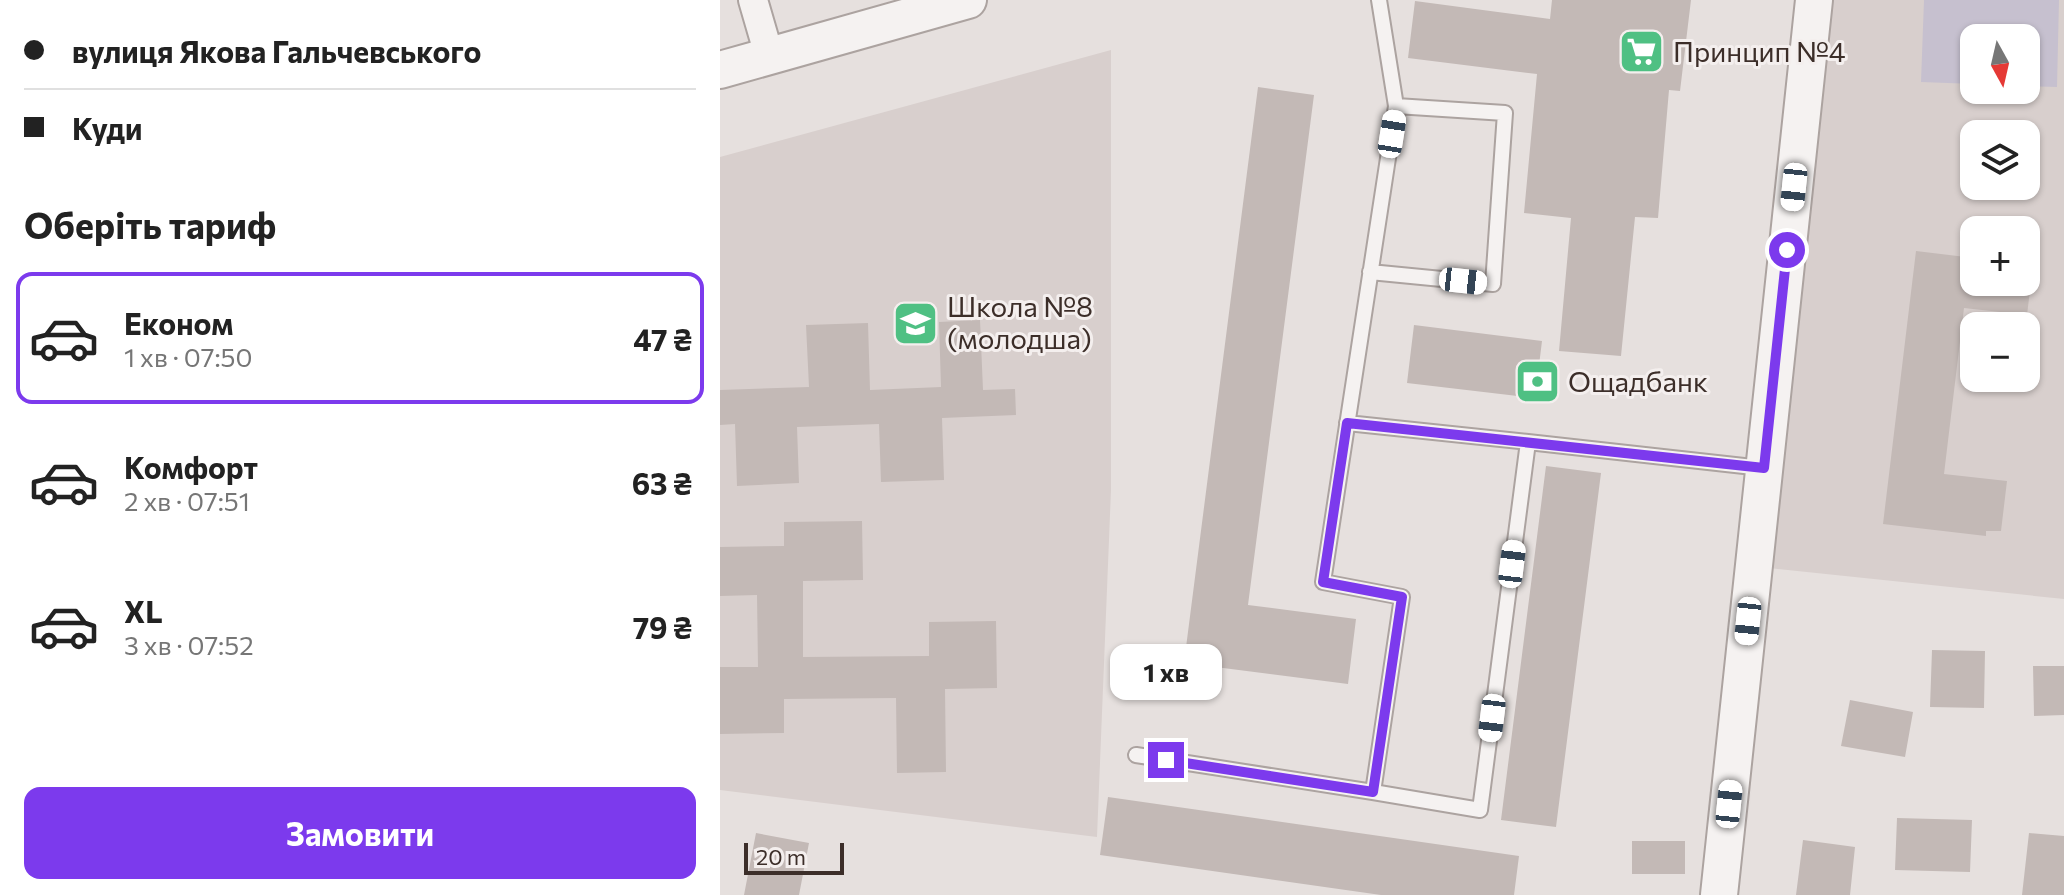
<!DOCTYPE html>
<html lang="uk">
<meta charset="utf-8">
<style>
:root{--surface:#fff;--page:#f6f6f6;--text:#222;--muted:#767676;--line:#e0e0e0;--accent:#7c3aed}
body{margin:0;font-family:Commissioner,sans-serif;background:var(--page);color:var(--text);height:100vh;display:flex;flex-direction:column;font-size:30px;white-space:nowrap}
*{box-sizing:border-box;margin:0}
p{font-size:26px;color:var(--muted)}
.icon{flex:none;width:44px;height:44px;fill:none;stroke:currentColor;stroke-width:2;stroke-linecap:round;stroke-linejoin:round}
.map{position:relative;flex:1;overflow:hidden}
.panel{display:flex;flex-direction:column;background:var(--surface);width:720px}
.panel>*{flex:none}
.guide{display:grid;align-content:center;height:176px;padding:0 24px;background:var(--surface)}
.needle{width:52px;rotate:172deg}
.buttons{position:absolute;left:1240px;top:24px;display:grid;gap:16px}
.buttons a{display:grid;place-items:center;width:80px;height:80px;border-radius:16px;background:var(--surface);box-shadow:0 2px 6px #0004;font-size:40px}
.scale{position:absolute;left:24px;bottom:20px;width:100px;box-sizing:border-box;padding-left:8px;border:4px solid #3c2e29;border-top:0;font-size:22px;line-height:28px;white-space:nowrap;color:#3c2e29;-webkit-text-stroke:6px #f4efee;paint-order:stroke}
.end{position:absolute;width:36px;height:36px;margin:-18px;border:10px solid #7c3aed;background:#fff;box-shadow:0 0 0 4px #fff}
.from{border-radius:50%}
.bubble{position:absolute;height:56px;border-radius:16px;background:var(--surface);box-shadow:0 2px 6px #0004;font-size:26px;font-weight:700;line-height:56px;text-align:center}
.car{position:absolute;width:24px;height:48px;margin:-24px -12px;border-radius:10px;box-shadow:0 0 6px 2px #0007;background:linear-gradient(#fff 24%,#345 0 40%,#fff 0 76%,#345 0 86%,#fff 0)}
.guide b{display:flex;align-items:center;gap:28px;height:76px;font-size:30px}
.guide b+b{border-top:2px solid var(--line)}
.guide i{width:20px;height:20px;background:var(--text)}
ul{padding:0;list-style:none}
li{display:flex;align-items:center;gap:24px;height:132px;margin:0 16px 12px;padding:0 8px;border:4px solid transparent;border-radius:16px}
li div{flex:1}
li b{display:block;font-size:30px}
li em{font-style:normal;font-weight:700}
li.active{border-color:var(--accent)}
li>.icon{width:72px;height:72px;stroke-width:1.5}
h2{padding:0 24px;font-size:36px;line-height:96px}
.action{display:flex;gap:16px;margin-top:auto;padding:16px 24px}
.action a{flex:1;height:92px;border-radius:16px;background:var(--accent);color:#fff;font-size:32px;font-weight:700;line-height:92px;text-align:center}
main{display:flex;flex:1;min-height:0}
.map>svg:first-child{display:block}
.built{fill:#d8cfcd;fill-rule:evenodd}
.pitch{fill:#c6c0cf}
.building{fill:#c3b9b6}
.lines{fill:none;stroke-linecap:round;stroke-linejoin:round}
.service-casing{stroke:#aca3a0;stroke-width:18}
.minor-casing{stroke:#aca3a0;stroke-width:32}
.tertiary-casing{stroke:#aca3a0;stroke-width:40}
.service{stroke:#f5f2f1;stroke-width:14}
.minor{stroke:#f5f2f1;stroke-width:28}
.tertiary{stroke:#f5f2f1;stroke-width:36}
.route{stroke:#7c3aed;stroke-width:10}
.labels{text-anchor:middle;stroke-width:6;stroke-linejoin:round;paint-order:stroke}
.poi-label{font-size:28px;fill:#3c2e29;stroke:#f4efee;text-anchor:start}
</style>
<main>
<section class="panel">
<div class="guide">
<b><i class="from"></i>вулиця Якова Гальчевського</b>
<b><i></i>Куди</b>
</div>
<h2>Оберіть тариф</h2>
<ul>
<li class="active"><svg class="icon" aria-label="car" viewBox="0 0 24 24"><path d="M5 17H2v-5l4-1 3-4h7l3 4 3 1v5h-3M9 17h6M6 11h13"/><circle cx="7" cy="17" r="2"/><circle cx="17" cy="17" r="2"/></svg><div><b>Економ</b><p>1 хв · 07:50</p></div><em>47 ₴</em></li>
<li><svg class="icon" aria-label="car" viewBox="0 0 24 24"><path d="M5 17H2v-5l4-1 3-4h7l3 4 3 1v5h-3M9 17h6M6 11h13"/><circle cx="7" cy="17" r="2"/><circle cx="17" cy="17" r="2"/></svg><div><b>Комфорт</b><p>2 хв · 07:51</p></div><em>63 ₴</em></li>
<li><svg class="icon" aria-label="car" viewBox="0 0 24 24"><path d="M5 17H2v-5l4-1 3-4h7l3 4 3 1v5h-3M9 17h6M6 11h13"/><circle cx="7" cy="17" r="2"/><circle cx="17" cy="17" r="2"/></svg><div><b>XL</b><p>3 хв · 07:52</p></div><em>79 ₴</em></li>
</ul>
<div class="action"><a>Замовити</a></div>
</section>
<div class="map">
<svg width="1344" height="895" viewBox="0 0 1344 895">
<rect width="100%" height="100%" fill="#e6e0de"/>
<path class="built" d="M1109,0H1344V599L1049,568ZM1254,38H1306V90H1254ZM1254,134H1306V186H1254ZM1254,230H1306V282H1254ZM1254,326H1306V378H1254Z
M391,50V490L377,837L0,790V157Z"/>
<path class="pitch" d="M1204,0H1339L1337,87L1306,86V38H1254V84L1201,82Z"/>
<path class="building" d="M832,0H971L960,91L949,90L938,218L915,217L901,356L839,351L851,218L804,213L817,74L688,58L695,1L830,19Z
M538,87L594,95L528,605L636,619L628,684L464,663Z
M1196,251L1254,258V282H1311L1307,315L1244,308L1224,474L1287,481L1281,531H1266V536L1163,524Z
M260,320L263,390L295,389L296,415L222,418L224,480L161,482L159,424L77,427L79,483L17,486L15,424L0,425V390L89,387L86,325L148,323L150,390L221,387L219,322Z
M694,325L822,341L815,398L687,383Z
M826,466L881,473L836,827L781,820Z
M142,521L143,580L83,581V657L209,656V622L276,621L277,688L225,689L226,772L177,773L176,698L64,699V733L0,734V667H38L37,595L0,596V547L64,546V522Z
M1212,650L1265,651L1264,708L1210,707Z
M1313,666H1344V715L1314,716Z
M1130,700L1193,712L1185,757L1121,746Z
M388,797L799,856L794,895H661L380,855Z
M1177,818L1252,820L1250,872L1175,870Z
M36,833L89,843L79,895H24Z
M1309,833L1344,836V895H1302Z
M1083,840L1135,847L1130,895H1076Z
M912,841H965V874H912Z"/>
<g class="lines">
<defs>
<path id="service" d="M650,272L773,284L785,113L676,106L659,0
M627,423L808,442
M416,755L653,792L682,597L603,582L676,106
M653,792L760,810L808,442L1042,468"/>
<path id="minor" d="M33,0L49,55"/>
<path id="tertiary" d="M0,70L248,0
M999,895L1094,0"/>
</defs>
<use href="#service" class="service-casing"/>
<use href="#minor" class="minor-casing"/>
<use href="#tertiary" class="tertiary-casing"/>
<use href="#service" class="service"/>
<use href="#minor" class="minor"/>
<use href="#tertiary" class="tertiary"/>
</g>
<g class="lines">
<path class="route" d="M446,760L653,792L682,597L603,582L627,423L1044,468L1067,250"/>
</g>
<defs>
<symbol id="supermarket-square" viewBox="-11 -11 22 22"><rect x="-9" y="-9" width="18" height="18" rx="4" fill="#4fc083" stroke="#f4efee"/><path d="M-6-5.5h2.5l.6 2H6L4.5 2H-2.5L-4.4-4H-6ZM-1.5 3.2a1.3 1.3 0 1 0 .1 0ZM3 3.2a1.3 1.3 0 1 0 .1 0Z" fill="#fff"/></symbol>
<symbol id="school-square" viewBox="-11 -11 22 22"><rect x="-9" y="-9" width="18" height="18" rx="4" fill="#4fc083" stroke="#f4efee"/><path d="M0-5L7-2L0 1L-7-2ZM-4 1L0 2.5L4 1V4Q0 6-4 4Z" fill="#fff"/></symbol>
<symbol id="bank-square" viewBox="-11 -11 22 22"><rect x="-9" y="-9" width="18" height="18" rx="4" fill="#4fc083" stroke="#f4efee"/><path d="M-6-4H6V4H-6ZM0-2.3a2.3 2.3 0 1 0 0 4.6a2.3 2.3 0 1 0 0-4.6Z" fill="#fff"/></symbol>
</defs>
<g fill-rule="evenodd">
<use href="#supermarket-square" x="896" y="26" width="51" height="51"/>
<use href="#school-square" x="170" y="298" width="51" height="51"/>
<use href="#bank-square" x="792" y="356" width="51" height="51"/>
</g>
<g class="labels">
<g class="poi-label">
<text x="953" y="62">Принцип №4</text>
<text x="227" y="317">Школа №8<tspan x="227" dy="32">(молодша)</tspan></text>
<text x="848" y="392">Ощадбанк</text>
</g>
</g>
</svg>
<div class="buttons">
<a><svg class="needle" viewBox="-14 -14 28 28"><path d="M0-13l5 13h-10z" fill="#e53935"/><path d="M0 13l5-13h-10z" fill="#767676"/></svg></a>
<a><svg class="icon" aria-label="layers" viewBox="0 0 24 24"><path d="M12 4l9 5-9 5-9-5zM3 14l9 5 9-5"/></svg></a>
<a>+</a>
<a>−</a>
</div>
<div class="scale">20 m</div>
<i class="end from" style="left:1067px;top:250px"></i>
<i class="end" style="left:446px;top:760px"></i>
<div class="bubble" style="left:390px;top:644px;width:112px">1 хв</div>
<i class="car" style="left:672px;top:134px;rotate:9deg"></i>
<i class="car" style="left:1074px;top:187px;rotate:186deg"></i>
<i class="car" style="left:743px;top:281px;rotate:96deg"></i>
<i class="car" style="left:792px;top:564px;rotate:7deg"></i>
<i class="car" style="left:1028px;top:621px;rotate:186deg"></i>
<i class="car" style="left:772px;top:718px;rotate:187deg"></i>
<i class="car" style="left:1009px;top:804px;rotate:6deg"></i>
</div>
</main>
